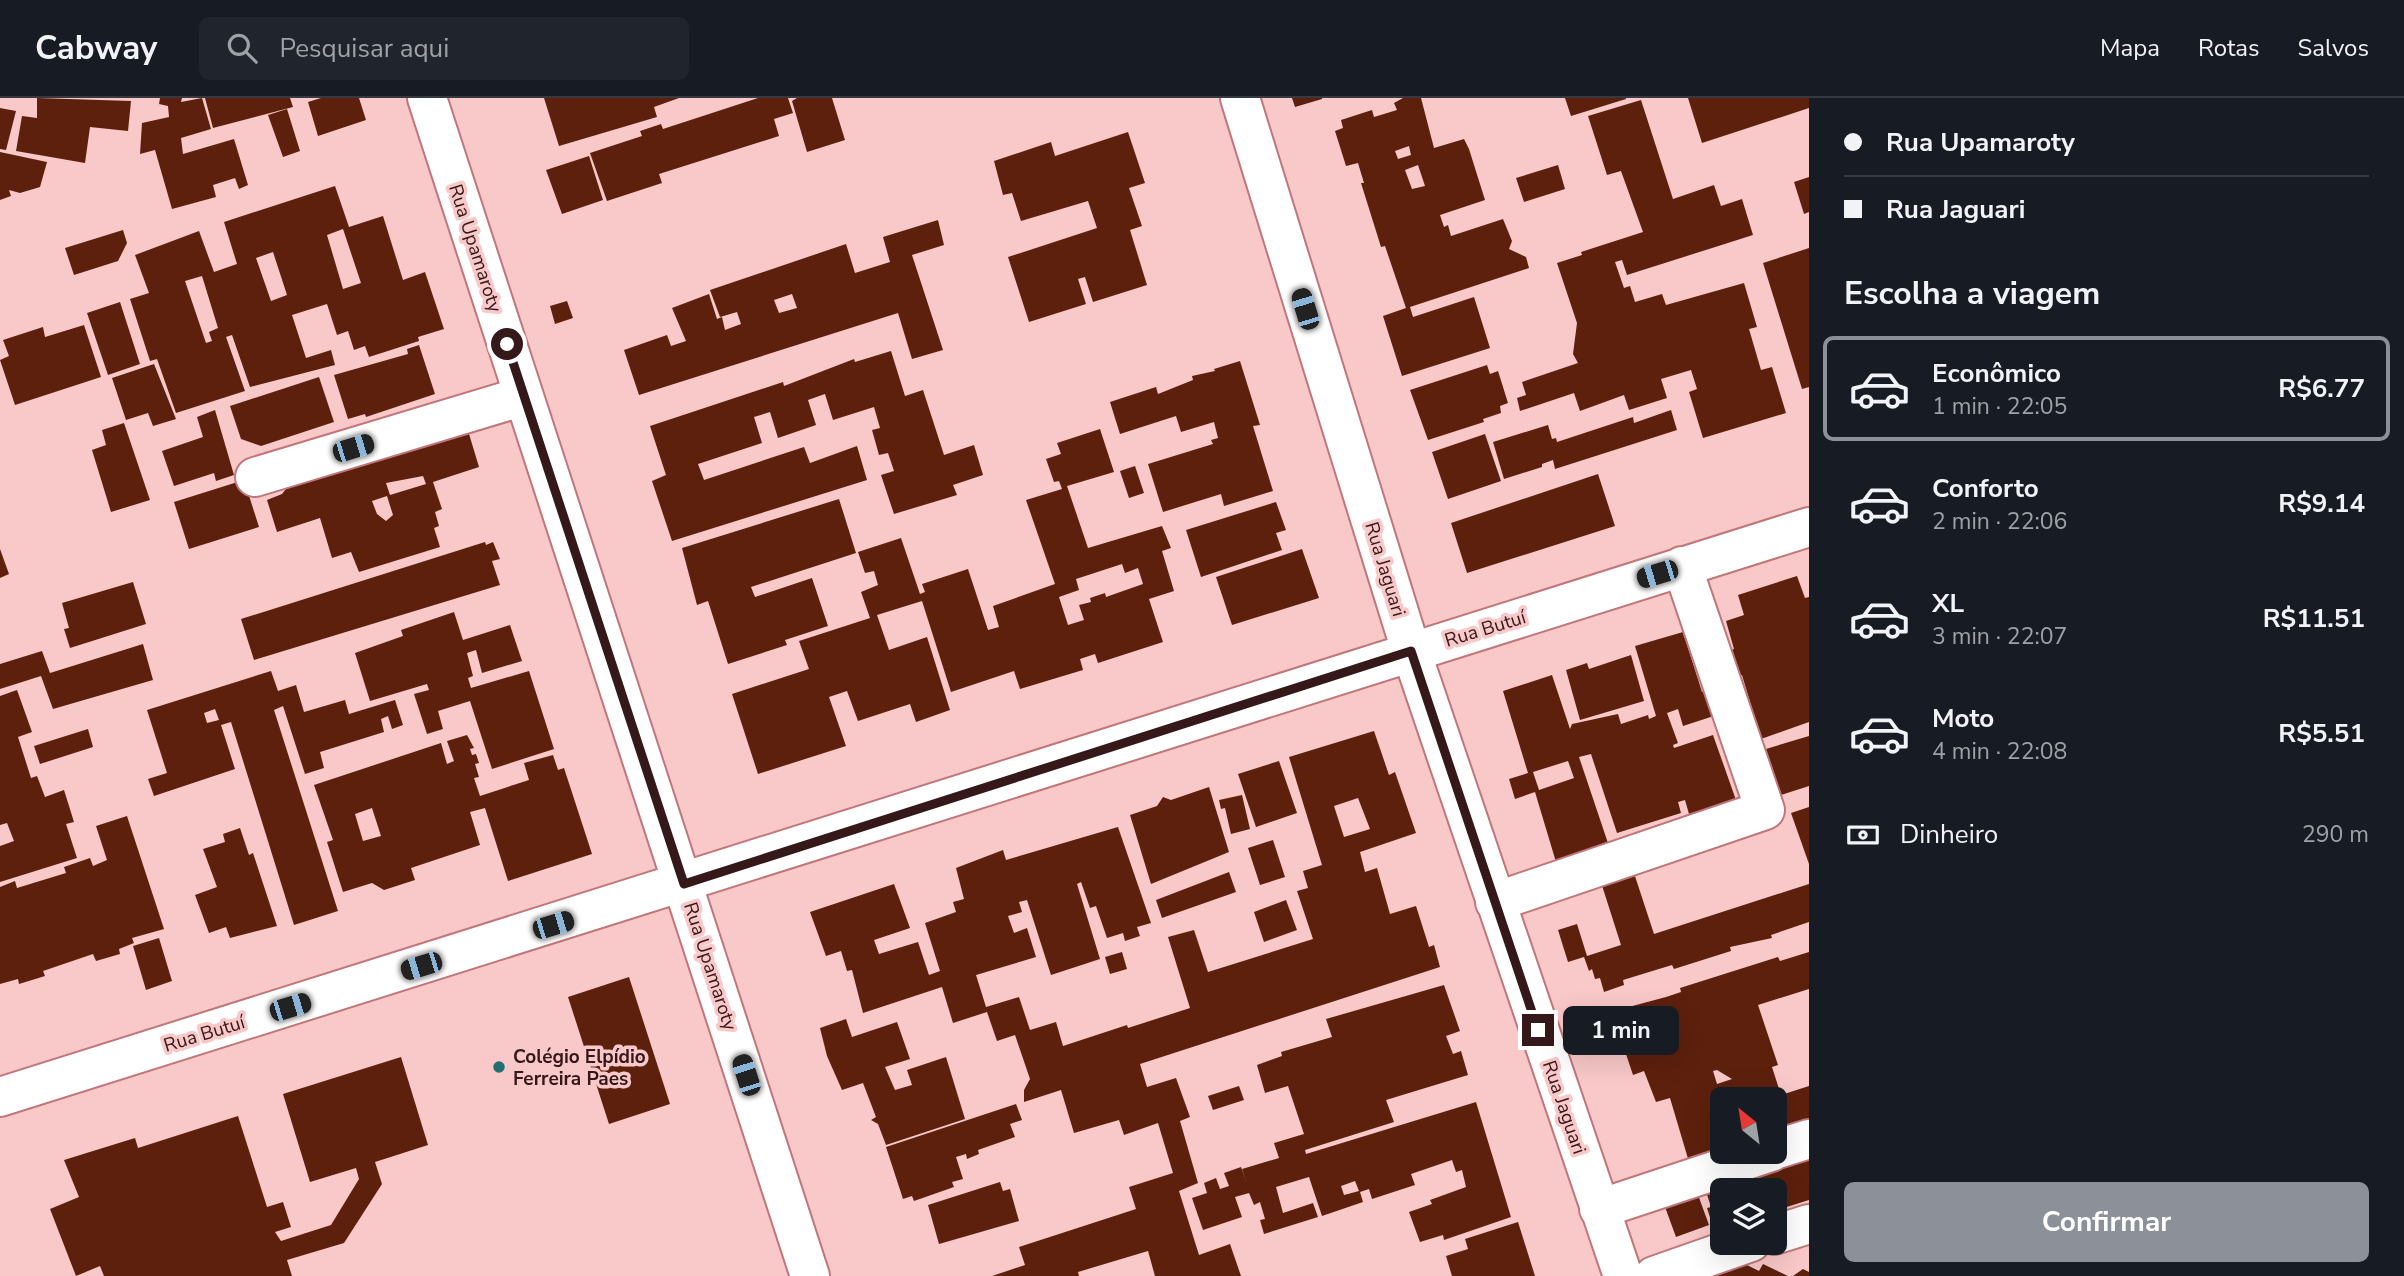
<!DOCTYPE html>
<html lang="pt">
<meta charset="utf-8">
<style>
:root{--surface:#171b24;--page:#20242c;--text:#f1f3f6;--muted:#9ea1a6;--line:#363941;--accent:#8c9099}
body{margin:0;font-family:"Nunito Sans",sans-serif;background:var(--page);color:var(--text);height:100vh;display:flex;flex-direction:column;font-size:26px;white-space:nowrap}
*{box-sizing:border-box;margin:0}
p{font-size:23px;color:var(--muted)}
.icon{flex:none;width:38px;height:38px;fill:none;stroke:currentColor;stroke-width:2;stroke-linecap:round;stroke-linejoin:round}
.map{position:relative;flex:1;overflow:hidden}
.details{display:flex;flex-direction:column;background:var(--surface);width:595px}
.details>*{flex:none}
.guide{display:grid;align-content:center;height:154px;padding:0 35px;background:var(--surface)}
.needle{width:46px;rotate:330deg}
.tools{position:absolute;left:1710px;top:989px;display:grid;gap:14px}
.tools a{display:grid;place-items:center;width:77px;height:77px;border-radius:10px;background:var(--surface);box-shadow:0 7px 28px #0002;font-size:35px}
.end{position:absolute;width:32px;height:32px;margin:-16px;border:9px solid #351819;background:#fff;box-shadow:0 0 0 4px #fff}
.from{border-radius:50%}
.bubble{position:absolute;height:49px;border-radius:10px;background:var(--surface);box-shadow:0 7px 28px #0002;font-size:23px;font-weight:700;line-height:49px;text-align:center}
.car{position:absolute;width:21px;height:42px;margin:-21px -10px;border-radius:9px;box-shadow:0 0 5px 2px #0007;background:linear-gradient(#222 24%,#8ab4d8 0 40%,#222 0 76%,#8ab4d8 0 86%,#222 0)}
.guide b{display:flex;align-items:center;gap:24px;height:66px;font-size:26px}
.guide b+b{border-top:2px solid var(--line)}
.guide i{width:18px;height:18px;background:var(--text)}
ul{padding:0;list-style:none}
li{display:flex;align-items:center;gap:21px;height:105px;margin:0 14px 10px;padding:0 21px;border:4px solid transparent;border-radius:10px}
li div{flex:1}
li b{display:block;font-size:26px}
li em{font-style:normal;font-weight:700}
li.active{border-color:var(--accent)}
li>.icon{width:63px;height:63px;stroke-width:1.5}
h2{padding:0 35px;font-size:32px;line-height:84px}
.pay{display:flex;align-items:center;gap:18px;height:77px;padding:0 35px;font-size:26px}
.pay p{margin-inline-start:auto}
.action{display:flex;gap:14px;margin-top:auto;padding:14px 35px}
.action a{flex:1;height:80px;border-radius:10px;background:var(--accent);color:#fff;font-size:28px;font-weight:700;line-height:80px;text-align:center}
header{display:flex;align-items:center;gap:42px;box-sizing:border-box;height:98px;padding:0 35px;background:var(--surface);border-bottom:2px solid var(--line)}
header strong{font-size:33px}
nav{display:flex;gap:38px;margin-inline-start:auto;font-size:24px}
.search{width:490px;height:63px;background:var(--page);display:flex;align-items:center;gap:18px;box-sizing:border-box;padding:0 24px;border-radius:10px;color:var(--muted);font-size:26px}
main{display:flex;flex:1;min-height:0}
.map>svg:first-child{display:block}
.building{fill:#5d200d;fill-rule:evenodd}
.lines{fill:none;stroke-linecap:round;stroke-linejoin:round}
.minor-casing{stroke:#c1767a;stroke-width:42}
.minor{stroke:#fff;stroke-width:38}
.route{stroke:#351819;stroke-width:9}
.poi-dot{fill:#226e70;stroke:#f9c8c8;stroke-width:2.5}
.labels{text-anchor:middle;stroke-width:7;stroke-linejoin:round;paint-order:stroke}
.street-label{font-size:19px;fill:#351819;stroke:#f9c8c8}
.poi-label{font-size:19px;font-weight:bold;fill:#351819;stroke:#f9c8c8;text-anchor:start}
</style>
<header>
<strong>Cabway</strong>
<div class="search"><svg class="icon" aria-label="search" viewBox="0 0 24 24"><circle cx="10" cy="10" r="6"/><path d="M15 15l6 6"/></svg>Pesquisar aqui</div>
<nav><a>Mapa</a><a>Rotas</a><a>Salvos</a></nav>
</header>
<main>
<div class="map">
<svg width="1809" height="1178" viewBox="0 0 1809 1178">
<rect width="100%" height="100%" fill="#f9c8c8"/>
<path class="building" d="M37,0L131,3L128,33L90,29L85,65L16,53L22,18L37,20Z
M160,0H182L181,4L202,0L211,31L181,40L183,56L234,41L248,87L239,91L235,80L213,87L216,99L172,111L155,52L140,56L142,25L169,19L168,8L159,6Z
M205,0H290L293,9L213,30Z
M321,0H359L366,22L318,38L308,4Z
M544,0H679L654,9L657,19L559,48Z
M758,0H788L793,15L774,21L779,38L659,76L662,85L607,103L590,55L642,38L640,33L661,26L663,31Z
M797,0H832L845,42L807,54L792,3Z
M1292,0H1322V1L1295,9Z
M1403,0H1421L1434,50L1464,41L1469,51L1485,102L1440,117L1444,129L1448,127L1451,138L1503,121L1512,143L1509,151L1526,159L1529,170L1410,209L1413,219L1474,199L1490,250L1402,278L1383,218L1406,210L1385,148L1381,149L1361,85H1364L1358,65L1346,68L1335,33L1343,30L1341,22L1372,12L1374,19L1397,12L1394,5ZM1409,48L1411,57L1398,61L1395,53ZM1418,67L1425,88L1412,91L1405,72Z
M1565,0H1626V1L1571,18Z
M1688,0H1809V10L1702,45Z
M1641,2L1673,101L1714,87L1721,108L1742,101L1753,137L1627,177L1622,162L1615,164L1624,190L1630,188L1635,204L1662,196L1666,207L1744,185L1757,229L1749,231L1761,272L1772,269L1786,315L1703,340L1689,294L1697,291L1691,272L1661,281L1667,300L1629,312L1624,297L1580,313L1574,295L1520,313L1517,300L1526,297L1522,284L1578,265L1573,256L1577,225L1557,165L1582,157L1581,154L1643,134L1621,73L1607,77L1588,18Z
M0,10L16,13L6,52L0,51Z
M287,11L300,53L283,59L268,17Z
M1128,34L1145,85L1129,90L1142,128L1130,132L1147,187L1093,204L1085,179L1078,181L1086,206L1029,224L1008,159L1097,130L1088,103L1021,123L1012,95L1003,97L994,63L1051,44L1055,58Z
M0,54L47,64L40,89L20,95L9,92L11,98L0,102Z
M589,58L603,102L562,116L546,72Z
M1558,67L1565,91L1524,104L1516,80Z
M1809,79V114L1804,116L1794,84Z
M335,88L349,129L383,118L403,182L425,174L444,231L418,239L419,243L369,259L365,248L354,252L348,233L337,237L327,206L292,217L306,260L331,252L335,267L250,289L232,237L226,239L245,293L176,315L157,261L150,263L130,201L149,195L135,157L199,133L214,174L237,166L224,124ZM343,131L361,185L343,191L327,137ZM273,154L287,197L271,203L256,160ZM202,178L218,230L209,234L212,243L206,245L185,183Z
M938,122L944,147L912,157L943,252L912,261L898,215L639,297L624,252L667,237L671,248L686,243L672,210L709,196L717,221L722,219L725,232L741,226L737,214L720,219L710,192L846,146L855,175L890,164L883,139ZM792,196L797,210L779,215L774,202Z
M123,132L127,145L118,163L74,177L65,150Z
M1809,150V289L1802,291L1763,165Z
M567,203L573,220L555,226L550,208Z
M120,204L140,266L108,277L87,215Z
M84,227L101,279L15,307L0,262L9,258L3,242L43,229L45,239Z
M419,247L435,296L366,319L365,316L348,321L334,277L408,256L407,251Z
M891,253L905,298L923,292L944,357L974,347L983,377L953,387L957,397L894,416L881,377L894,373L888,355L879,357L872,332L880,330L874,309L833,322L825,296L808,302L816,327L778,340L770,314L754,319L762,345L698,366L704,382L804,349L810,365L857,348L867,382L672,443L652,383L666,377L650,328L783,284L784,288L854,261L855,264Z
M1240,263L1260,327L1253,328L1273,393L1224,408L1221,396L1163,414L1148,366L1213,346L1211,342L1218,340L1214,324L1181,334L1176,318L1120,336L1110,304L1156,289L1158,296L1193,282L1192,278L1215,273L1214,271Z
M154,266L176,321L153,328L148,315L126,322L112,280Z
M1487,267L1490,276L1498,273L1508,305L1500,308L1501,315L1483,321L1484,324L1428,342L1410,292Z
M319,279L334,324L261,348L241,341L230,308Z
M215,312L234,377L216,383L214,375L174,388L162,353L203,339L197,319Z
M1671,312L1677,332L1555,371L1553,362L1542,366V369L1504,381L1493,344L1548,327L1552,341L1556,340L1557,344L1633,319L1634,325Z
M124,325L150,402L111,414L92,352L106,347L102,332Z
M466,326L479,369L433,384L442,411L435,414L439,428L434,430L440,449L359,474L351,454L332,460L320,420L277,434L267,402L282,396L297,377ZM423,378L426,386L390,397L386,385ZM387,398L393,417L386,423L377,416L372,403Z
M1100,331L1114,374L1067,388L1088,450L1162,428L1171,450L1162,453L1174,493L1149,501L1163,544L1098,565L1095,556L1080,561L1083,572L1020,591L1014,573L951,594L922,503L877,517L889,552L927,539L950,612L916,624L910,606L858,623L847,593L829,599L846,648L758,676L732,596L809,571L799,543L870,520L861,494L878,487L874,473L865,475L858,454L901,440L920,496L925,494L922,486L968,471L988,532L999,529L993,508L1055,486L1026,402L1062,391L1059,383L1054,384L1046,361L1061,356L1057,345ZM1122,466L1125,475L1138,470L1143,486L1106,499L1105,495L1090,500L1091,504L1079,507L1084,522L1068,527L1059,499L1079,492L1076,481Z
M1485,336L1501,383L1448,401L1432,354Z
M1135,368L1144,395L1129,400L1120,373Z
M1598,376L1615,428L1467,475L1451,425Z
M244,382L259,429L189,451L174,404Z
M839,401L856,455L751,489L755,499L812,480L828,528L785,542L787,547L728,566L708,503L697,507L682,450Z
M1276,404L1286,432L1276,435L1282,452L1201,479L1186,432Z
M485,444L486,447L493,444L500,461L492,463L500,487L254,562L241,521Z
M0,451L9,476L0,480Z
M1302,451L1319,500L1232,527L1216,479Z
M1797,478L1805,500L1809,499V624L1761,641L1742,577L1727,582L1718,555L1734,551L1726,523L1744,517L1738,497Z
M133,484L146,526L70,550L64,531L69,530L62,505Z
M454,514L463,542L510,527L522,563L482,575L476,552L467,555L473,578L468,580L471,590L529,573L554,651L492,671L470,603L438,613L443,631L427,636L414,596L429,592L427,586L370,603L355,555L403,538L401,532Z
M1683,534L1702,594L1715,589L1723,615L1683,628L1678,611L1667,615L1678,645L1673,647L1674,650L1713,637L1736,702L1689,716L1685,702L1678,704L1681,715L1617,735L1591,656L1579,659L1612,757L1559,774L1535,694L1515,701L1509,681L1528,675L1503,593L1552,577L1570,631L1572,626L1618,616L1621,626L1648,617L1649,621L1656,618L1635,548ZM1568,663L1574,680L1539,692L1533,674Z
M143,546L153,582L53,611L41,578L0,591V566L42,553L50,575Z
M1631,557L1644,603L1580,622L1566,572L1587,565L1589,571Z
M271,573L278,593L296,587L304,614L345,602L349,616L395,602L403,627L392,631L388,618L381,621L384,634L320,654L324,670L305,676L283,608L274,612L338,813L294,827L231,624L221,627L235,671L154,698L148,681L167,675L147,612ZM215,611L219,622L207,625L204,615Z
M17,592L32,634L18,639L31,680L37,678L45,699L64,692L74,724L66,726L77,760L0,784V748L14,743L7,725L0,727V598Z
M88,631L93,649L40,666L34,648Z
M1374,633L1389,677L1395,674L1416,735L1360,754L1365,774L1377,770L1390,816L1416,808L1429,849L1434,847L1440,869L1140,966L1147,989L1176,980L1190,1019L1180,1023L1198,1085L1179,1093L1199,1157L1230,1146L1241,1178H1155L1148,1153L1078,1174L1079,1178H992L1025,1167L1019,1149L1136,1111L1129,1089L1173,1075L1158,1025L1124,1037L1119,1022L1074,1035L1061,992L1024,1004V992L1030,981L1015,937L997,943L987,914L953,925L942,889L863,915L852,872L847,873L841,853L826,858L810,814L894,786L910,830L874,842L879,856L918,844L929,877L940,873L925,825L956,814L953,804L964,801L956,770L1003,752L1006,762L1118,729L1151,825L1137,829L1140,838L1125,843L1123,835L1107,840L1096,808L1090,810L1081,784L1077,786L1100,861L1051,877L1027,802L1019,804L1022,814L1008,818L1014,835L1027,830L1036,859L976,877L986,909L1019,899L1030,932L1056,924L1063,948L1127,927L1128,930L1190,910L1168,839L1194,832L1208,874L1313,841L1297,793L1308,790L1303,773L1322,767L1289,659ZM1358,700L1370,731L1344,739L1334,708Z
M467,637L474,650L470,651L472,657L476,656L479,665L475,666L479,679L474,680L480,698L529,682L524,665L553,657L558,672L564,670L592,756L508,783L485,710L470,714L480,747L411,770L415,782L384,792L372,785L343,794L327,744L333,742L314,687L441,645L447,666L454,663L447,643ZM372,710L381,738L363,743L355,716Z
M1809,638V688L1781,697L1766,651Z
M1279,663L1297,715L1256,729L1238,676Z
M1209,689L1229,754L1151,786L1130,717L1157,708L1163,699L1171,702Z
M1242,697L1250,731L1231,736L1225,710L1221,711L1219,702Z
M1809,709V766L1791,715Z
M127,718L164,831L132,840L134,845L119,851L120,856L96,863L93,856L43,873L45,878L19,886L18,881L0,886V789L15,783L17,790L66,775L64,769L90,760L93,768L107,762L96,728Z
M240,730L249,757L253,755L277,828L230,840L226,829L209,835L195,797L217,789L203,751L225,744L223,736Z
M1273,742L1285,779L1260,787L1248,750Z
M1631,766L1654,836L1809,786V824L1771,837L1772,840L1730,849L1731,853L1674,871L1672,867L1623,882L1624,887L1604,894L1600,880L1595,881L1592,871L1589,873L1584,859L1568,864L1558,832L1577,826L1587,858L1621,847L1598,775Z
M1229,774L1236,794L1162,820L1156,802Z
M1286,802L1297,832L1264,844L1254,814Z
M159,840L172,883L146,892L133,848Z
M1122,854L1127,871L1110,876L1105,859Z
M1809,854V891L1758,907L1778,967L1772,969L1781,997L1809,988V1028L1774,1038V1001H1722V1051L1689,1064L1670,1000L1656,1004L1644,973L1633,977L1624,950L1620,952L1610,914L1666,899L1681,894L1680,890L1778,859L1780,863ZM1717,972L1732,981L1717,986L1713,973Z
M629,879L670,1006L609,1026L568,899Z
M1444,887L1460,933L1446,938L1453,956L1461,953L1468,977L1386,1002L1394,1024L1305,1052L1306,1056L1476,1004L1511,1119L1444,1142L1443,1137L1420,1144L1409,1114L1432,1106L1430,1102L1466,1089L1462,1072L1456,1074L1452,1062L1411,1076L1415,1087L1372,1101L1369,1091L1360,1094L1363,1104L1322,1118L1309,1079L1276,1089L1283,1115L1313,1105L1318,1119L1264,1136L1260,1122L1265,1121L1260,1104L1254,1107L1249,1095L1235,1099L1242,1119L1203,1132L1192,1100L1207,1095L1204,1085L1216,1080L1220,1091L1229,1088L1224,1075L1241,1069L1246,1083L1242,1071L1279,1060L1274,1045L1304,1036L1288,988L1265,995L1257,967L1282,958L1281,954L1332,939L1326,921ZM1355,1083L1359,1093L1344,1097L1341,1088Z
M846,921L852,939L897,924L910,961L885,969L895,992L912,987L907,972L946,959L965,1021L886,1047L878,1026L871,1022L876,1019L863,985L842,992L827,958L820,930Z
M401,959L428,1047L375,1064L382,1086L344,1145L287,1162L292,1178H104L100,1168L76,1178L50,1111L79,1099L64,1062L135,1040L138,1050L238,1018L267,1109L283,1104L291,1129L275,1134L281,1143L331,1127L359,1081L356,1070L310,1084L283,996Z
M1239,988L1244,1002L1213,1012L1208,998Z
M1016,1006L1022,1022L1010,1026L1015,1039L978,1052L979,1056L967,1061L966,1056L956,1059L963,1081L952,1084L954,1089L914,1103L912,1098L903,1101L886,1049Z
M1809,1047V1102L1774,1113V1092H1742L1735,1071Z
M1725,1074L1730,1089L1734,1088L1736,1092H1722V1130L1714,1132L1707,1110L1711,1109L1702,1081Z
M1693,1083L1709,1127L1676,1139L1665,1109Z
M1000,1084L1003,1093L1010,1091L1019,1123L939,1146L928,1107Z
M1518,1124L1535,1178H1452L1446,1158L1468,1151L1465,1141Z
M1737,1162L1759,1173L1763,1166L1788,1178H1705Z
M1803,1171L1809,1174V1178H1793Z"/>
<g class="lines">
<defs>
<path id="minor" d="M427,0L810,1178
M1240,0L1411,553L1623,1178
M255,379L524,298
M1495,804L1765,712L1682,468
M0,999L1809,429
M1774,1052L1809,1041
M1599,1111L1771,1054
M1774,1137L1809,1126
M1654,1178L1751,1144"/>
</defs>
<use href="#minor" class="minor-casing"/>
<use href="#minor" class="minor"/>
</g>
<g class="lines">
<path class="route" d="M507,246L684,786L1411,553L1538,932"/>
</g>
<circle class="poi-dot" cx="499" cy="969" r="7"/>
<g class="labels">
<g class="street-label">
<text transform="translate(476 150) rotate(72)" y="7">Rua Upamaroty</text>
<text transform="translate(1386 471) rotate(73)" y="7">Rua Jaguari</text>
<text transform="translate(1485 530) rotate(-17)" y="7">Rua Butuí</text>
<text transform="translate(711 868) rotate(72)" y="7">Rua Upamaroty</text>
<text transform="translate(204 935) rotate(-17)" y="7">Rua Butuí</text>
<text transform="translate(1565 1009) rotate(71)" y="7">Rua Jaguari</text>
</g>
<g class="poi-label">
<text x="513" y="965">Colégio Elpídio<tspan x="513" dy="22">Ferreira Paes</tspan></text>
</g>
</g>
</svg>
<div class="tools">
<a><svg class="needle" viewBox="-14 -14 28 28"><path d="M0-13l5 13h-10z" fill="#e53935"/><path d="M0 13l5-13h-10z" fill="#9ea1a6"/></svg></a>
<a><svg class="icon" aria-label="layers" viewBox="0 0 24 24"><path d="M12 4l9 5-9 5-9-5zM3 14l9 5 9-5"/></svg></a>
</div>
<i class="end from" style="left:507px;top:246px"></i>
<i class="end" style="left:1538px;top:932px"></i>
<div class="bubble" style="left:1563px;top:908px;width:116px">1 min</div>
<i class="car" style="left:1305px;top:211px;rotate:343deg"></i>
<i class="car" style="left:353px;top:350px;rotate:73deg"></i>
<i class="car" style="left:1657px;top:476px;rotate:253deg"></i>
<i class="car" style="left:553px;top:827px;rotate:73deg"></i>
<i class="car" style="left:421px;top:868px;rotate:253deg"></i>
<i class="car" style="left:290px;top:909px;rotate:73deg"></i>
<i class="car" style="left:746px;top:977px;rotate:342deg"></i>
</div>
<section class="details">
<div class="guide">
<b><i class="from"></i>Rua Upamaroty</b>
<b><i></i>Rua Jaguari</b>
</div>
<h2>Escolha a viagem</h2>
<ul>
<li class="active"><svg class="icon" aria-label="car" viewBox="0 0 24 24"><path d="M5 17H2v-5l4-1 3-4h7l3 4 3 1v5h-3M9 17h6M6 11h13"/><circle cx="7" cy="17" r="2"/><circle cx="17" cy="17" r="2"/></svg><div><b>Econômico</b><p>1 min · 22:05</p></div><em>R$6.77</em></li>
<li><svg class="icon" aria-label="car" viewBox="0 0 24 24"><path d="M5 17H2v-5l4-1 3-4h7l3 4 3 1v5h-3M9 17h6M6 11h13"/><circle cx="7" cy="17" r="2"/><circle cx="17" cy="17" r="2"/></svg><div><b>Conforto</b><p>2 min · 22:06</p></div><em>R$9.14</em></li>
<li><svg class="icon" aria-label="car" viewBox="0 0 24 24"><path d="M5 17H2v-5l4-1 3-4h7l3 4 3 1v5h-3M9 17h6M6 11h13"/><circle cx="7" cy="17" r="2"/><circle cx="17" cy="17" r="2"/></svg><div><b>XL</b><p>3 min · 22:07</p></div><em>R$11.51</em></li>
<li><svg class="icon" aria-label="car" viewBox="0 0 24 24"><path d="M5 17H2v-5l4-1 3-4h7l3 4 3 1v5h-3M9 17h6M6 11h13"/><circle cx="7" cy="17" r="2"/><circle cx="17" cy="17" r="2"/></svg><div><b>Moto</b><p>4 min · 22:08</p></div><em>R$5.51</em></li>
</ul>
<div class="pay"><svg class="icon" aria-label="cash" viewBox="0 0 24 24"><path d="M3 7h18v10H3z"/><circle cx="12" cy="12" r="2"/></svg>Dinheiro<p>290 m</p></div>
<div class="action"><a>Confirmar</a></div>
</section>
</main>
